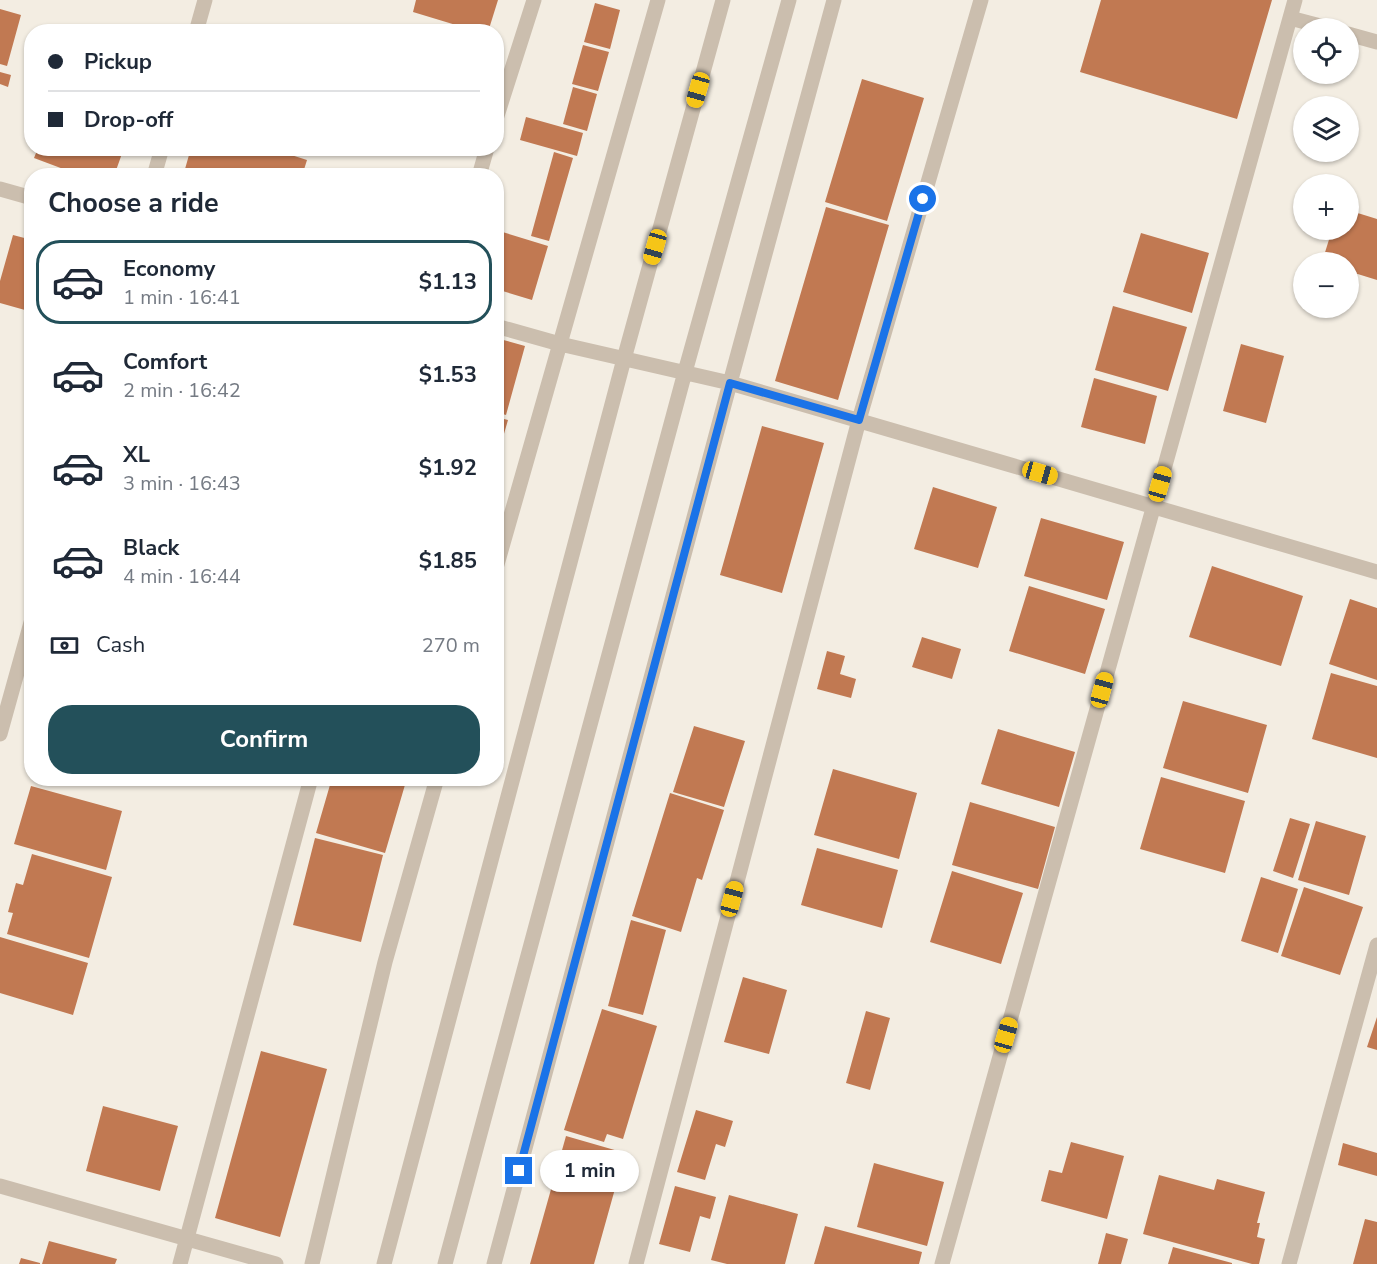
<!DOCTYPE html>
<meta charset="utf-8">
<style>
:root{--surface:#fff;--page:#f2f2f3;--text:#1f2937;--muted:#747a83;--line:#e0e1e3;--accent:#23505a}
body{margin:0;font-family:"Nunito Sans",sans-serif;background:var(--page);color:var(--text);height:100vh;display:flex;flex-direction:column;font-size:22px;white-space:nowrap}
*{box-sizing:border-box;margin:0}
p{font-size:20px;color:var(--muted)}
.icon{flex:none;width:33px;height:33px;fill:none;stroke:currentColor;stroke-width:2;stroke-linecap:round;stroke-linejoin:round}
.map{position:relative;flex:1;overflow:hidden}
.drawer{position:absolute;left:24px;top:168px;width:480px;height:618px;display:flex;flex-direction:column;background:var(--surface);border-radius:24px;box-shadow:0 2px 4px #0004}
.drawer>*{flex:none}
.guide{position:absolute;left:24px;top:24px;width:480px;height:132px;border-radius:24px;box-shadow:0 2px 4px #0004;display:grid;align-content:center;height:132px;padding:0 24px;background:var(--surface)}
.tools{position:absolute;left:1293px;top:18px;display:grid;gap:12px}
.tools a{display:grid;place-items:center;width:66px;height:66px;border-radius:50%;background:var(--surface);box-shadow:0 2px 4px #0004;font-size:30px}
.end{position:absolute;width:27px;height:27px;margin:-14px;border:8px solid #1a73e8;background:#fff;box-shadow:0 0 0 3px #fff}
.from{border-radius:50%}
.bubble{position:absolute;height:42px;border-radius:21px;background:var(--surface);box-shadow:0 2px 4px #0004;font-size:20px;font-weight:700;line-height:42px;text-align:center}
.car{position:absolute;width:18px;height:36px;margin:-18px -9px;border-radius:8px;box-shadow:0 0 4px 2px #0007;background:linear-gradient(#f5c518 24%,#345 0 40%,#f5c518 0 76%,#345 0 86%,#f5c518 0)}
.guide b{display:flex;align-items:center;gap:21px;height:57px;font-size:22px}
.guide b+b{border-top:2px solid var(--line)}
.guide i{width:15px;height:15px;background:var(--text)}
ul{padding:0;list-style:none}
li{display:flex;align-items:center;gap:18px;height:84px;margin:0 12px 9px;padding:0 12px;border:3px solid transparent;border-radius:24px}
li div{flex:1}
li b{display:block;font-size:22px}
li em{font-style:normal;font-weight:700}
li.on{border-color:var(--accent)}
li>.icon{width:54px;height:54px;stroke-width:1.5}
h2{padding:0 24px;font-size:27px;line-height:72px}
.pay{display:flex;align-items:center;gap:15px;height:66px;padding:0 24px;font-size:22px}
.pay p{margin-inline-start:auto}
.button{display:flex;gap:12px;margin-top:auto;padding:12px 24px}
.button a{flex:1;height:69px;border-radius:24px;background:var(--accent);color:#fff;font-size:24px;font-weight:700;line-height:69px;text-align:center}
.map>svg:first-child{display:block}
.building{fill:#c17952}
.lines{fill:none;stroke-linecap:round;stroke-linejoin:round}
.minor{stroke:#cbbeae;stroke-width:15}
.route{stroke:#1a73e8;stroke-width:8}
</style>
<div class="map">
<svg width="1377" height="1264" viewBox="0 0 1377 1264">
<rect width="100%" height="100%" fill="#f3ede2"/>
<path class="building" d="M416,0H498L488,32H479L413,12Z
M1101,0H1272L1237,119L1080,72Z
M595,3L620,10L610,49L584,42Z
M0,9L21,15L7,66L0,64Z
M583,45L609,52L598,91L572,84Z
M0,72L11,75L8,87L0,84Z
M862,79L924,98L887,221L825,202Z
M573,87L597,94L587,131L563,124Z
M526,117L583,133L577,156L520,140Z
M38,148H124L114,176H82L34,158Z
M191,148H269L307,160L302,176H183Z
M554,152L573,158L549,241L531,236Z
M826,207L889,225L838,400L775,381Z
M1348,210L1377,219V280L1348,271V262H1322L1332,230H1348Z
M496,230L548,246L532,300L496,289Z
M1141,233L1209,253L1192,313L1123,292Z
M13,235L32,240V312L0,303V281Z
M1113,306L1187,327L1168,391L1095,370Z
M496,338L525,346L506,415L496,412Z
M1241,344L1284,356L1266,423L1223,411Z
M1094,378L1157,396L1145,444L1081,427Z
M496,417L508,420L497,458H496Z
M762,426L824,443L782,593L720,575Z
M933,487L997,507L978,568L914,549Z
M1041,518L1124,542L1107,600L1024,576Z
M1212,566L1303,596L1281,666L1189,637Z
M1029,586L1105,609L1085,674L1009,651Z
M1350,599L1377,608V680L1329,664Z
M922,637L961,649L952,679L912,667Z
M827,651L845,656L840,674L856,679L851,698L817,689Z
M1331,673L1377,686V758L1312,739Z
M1183,701L1267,725L1248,793L1163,768Z
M694,726L745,741L724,807L673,792Z
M998,729L1075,752L1059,807L981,784Z
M833,769L917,793L899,859L814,835Z
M1161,777L1245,801L1225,873L1140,849Z
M332,778H407L385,853L316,833Z
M31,786L122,811L106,870L14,844Z
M670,793L724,810L702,880L697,878L681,932L632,916Z
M970,802L1055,827L1038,889L952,865Z
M1290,818L1310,824L1293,878L1273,871Z
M1316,821L1366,836L1349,895L1298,880Z
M315,838L383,855L361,942L293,925Z
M817,848L898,870L882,928L801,905Z
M32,854L112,877L89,958L7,934L13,913L8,912L16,883L23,885Z
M952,871L1023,893L1001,964L930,942Z
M1261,877L1298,889L1278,953L1241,941Z
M1304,887L1363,907L1340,975L1281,956Z
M631,920L666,930L643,1015L608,1006Z
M0,937L88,963L73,1015L0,993Z
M743,977L787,990L769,1054L724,1042Z
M602,1009L657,1026L623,1139L607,1134L604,1142L564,1130Z
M866,1011L890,1018L870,1090L846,1083Z
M1377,1017V1050L1367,1047Z
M261,1051L327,1069L280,1237L215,1218Z
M103,1106L178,1126L160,1191L86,1171Z
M696,1110L733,1121L725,1147L716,1144L705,1180L677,1172Z
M566,1136L625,1153L594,1264H530Z
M1071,1142L1124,1156L1107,1219L1041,1201L1049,1170L1062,1173Z
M1343,1143L1377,1153V1176L1338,1165Z
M874,1163L944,1182L927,1246L857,1227Z
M1159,1175L1214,1190L1217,1179L1265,1192L1257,1223H1260L1257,1237L1265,1239L1259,1264H1252L1143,1234Z
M675,1186L716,1197L710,1219L700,1216L690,1252L659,1244Z
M729,1195L798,1214L785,1264H727L711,1260Z
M1365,1219L1377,1222V1264H1353Z
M825,1226L922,1252L919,1264H814Z
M1106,1233L1128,1239L1121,1264H1098Z
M49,1241L117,1259L115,1264H42Z
M1173,1247L1232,1263V1264H1168Z
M21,1258L40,1263V1264H19Z"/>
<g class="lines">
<path class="minor" d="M1290,18L1328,28
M196,32L205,0
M1348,34L1377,42
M496,119L534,0
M154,176L162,148
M479,176L487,148
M0,189L32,198
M496,326L560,344L730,383L1377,572
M496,568L658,0
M0,734L32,619
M0,1186L276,1264
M180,1264L311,778
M312,1264L385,962L437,778
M384,1264L624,359L723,0
M445,1264L685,372L789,0
M494,1264L730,383L834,0
M636,1264L859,420L981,0
M942,1264L1295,0
M1289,1264L1377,945"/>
</g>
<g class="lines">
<path class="route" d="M519,1171L730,383L859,420L923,199"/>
</g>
</svg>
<div class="tools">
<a><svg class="icon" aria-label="locate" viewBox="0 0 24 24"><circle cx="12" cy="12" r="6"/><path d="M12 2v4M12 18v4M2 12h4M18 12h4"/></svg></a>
<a><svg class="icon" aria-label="layers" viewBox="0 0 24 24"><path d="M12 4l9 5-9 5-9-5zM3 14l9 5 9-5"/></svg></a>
<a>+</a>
<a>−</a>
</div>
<i class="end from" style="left:923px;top:199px"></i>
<i class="end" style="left:519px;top:1171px"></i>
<div class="bubble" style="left:540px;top:1150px;width:99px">1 min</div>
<i class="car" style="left:698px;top:90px;rotate:196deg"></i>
<i class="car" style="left:655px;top:247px;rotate:196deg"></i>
<i class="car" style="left:1040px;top:473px;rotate:106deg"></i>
<i class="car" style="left:1160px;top:484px;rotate:16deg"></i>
<i class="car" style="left:1102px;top:690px;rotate:15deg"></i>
<i class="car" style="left:732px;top:899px;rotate:15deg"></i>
<i class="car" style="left:1006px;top:1035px;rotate:16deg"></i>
<div class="guide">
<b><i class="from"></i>Pickup</b>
<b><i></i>Drop-off</b>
</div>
<section class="drawer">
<h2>Choose a ride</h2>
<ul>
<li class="on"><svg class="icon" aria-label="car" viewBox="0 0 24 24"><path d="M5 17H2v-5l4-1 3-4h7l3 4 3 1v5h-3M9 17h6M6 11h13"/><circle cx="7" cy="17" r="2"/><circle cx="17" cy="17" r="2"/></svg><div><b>Economy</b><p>1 min · 16:41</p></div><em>$1.13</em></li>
<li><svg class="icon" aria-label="car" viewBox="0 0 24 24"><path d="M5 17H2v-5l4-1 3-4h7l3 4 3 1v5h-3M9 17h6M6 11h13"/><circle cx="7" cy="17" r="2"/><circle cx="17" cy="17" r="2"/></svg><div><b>Comfort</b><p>2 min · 16:42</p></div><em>$1.53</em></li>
<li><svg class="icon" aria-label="car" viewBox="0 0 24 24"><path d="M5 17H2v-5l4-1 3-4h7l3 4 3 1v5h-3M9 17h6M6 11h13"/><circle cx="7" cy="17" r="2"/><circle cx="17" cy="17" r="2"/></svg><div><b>XL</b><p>3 min · 16:43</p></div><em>$1.92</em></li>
<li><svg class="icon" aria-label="car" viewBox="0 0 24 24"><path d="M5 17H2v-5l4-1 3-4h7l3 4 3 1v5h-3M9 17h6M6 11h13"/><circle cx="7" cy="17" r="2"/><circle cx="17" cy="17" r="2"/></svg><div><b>Black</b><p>4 min · 16:44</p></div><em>$1.85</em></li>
</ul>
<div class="pay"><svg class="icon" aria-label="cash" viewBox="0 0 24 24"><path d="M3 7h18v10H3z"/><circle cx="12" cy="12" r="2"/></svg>Cash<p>270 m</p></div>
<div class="button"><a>Confirm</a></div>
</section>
</div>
